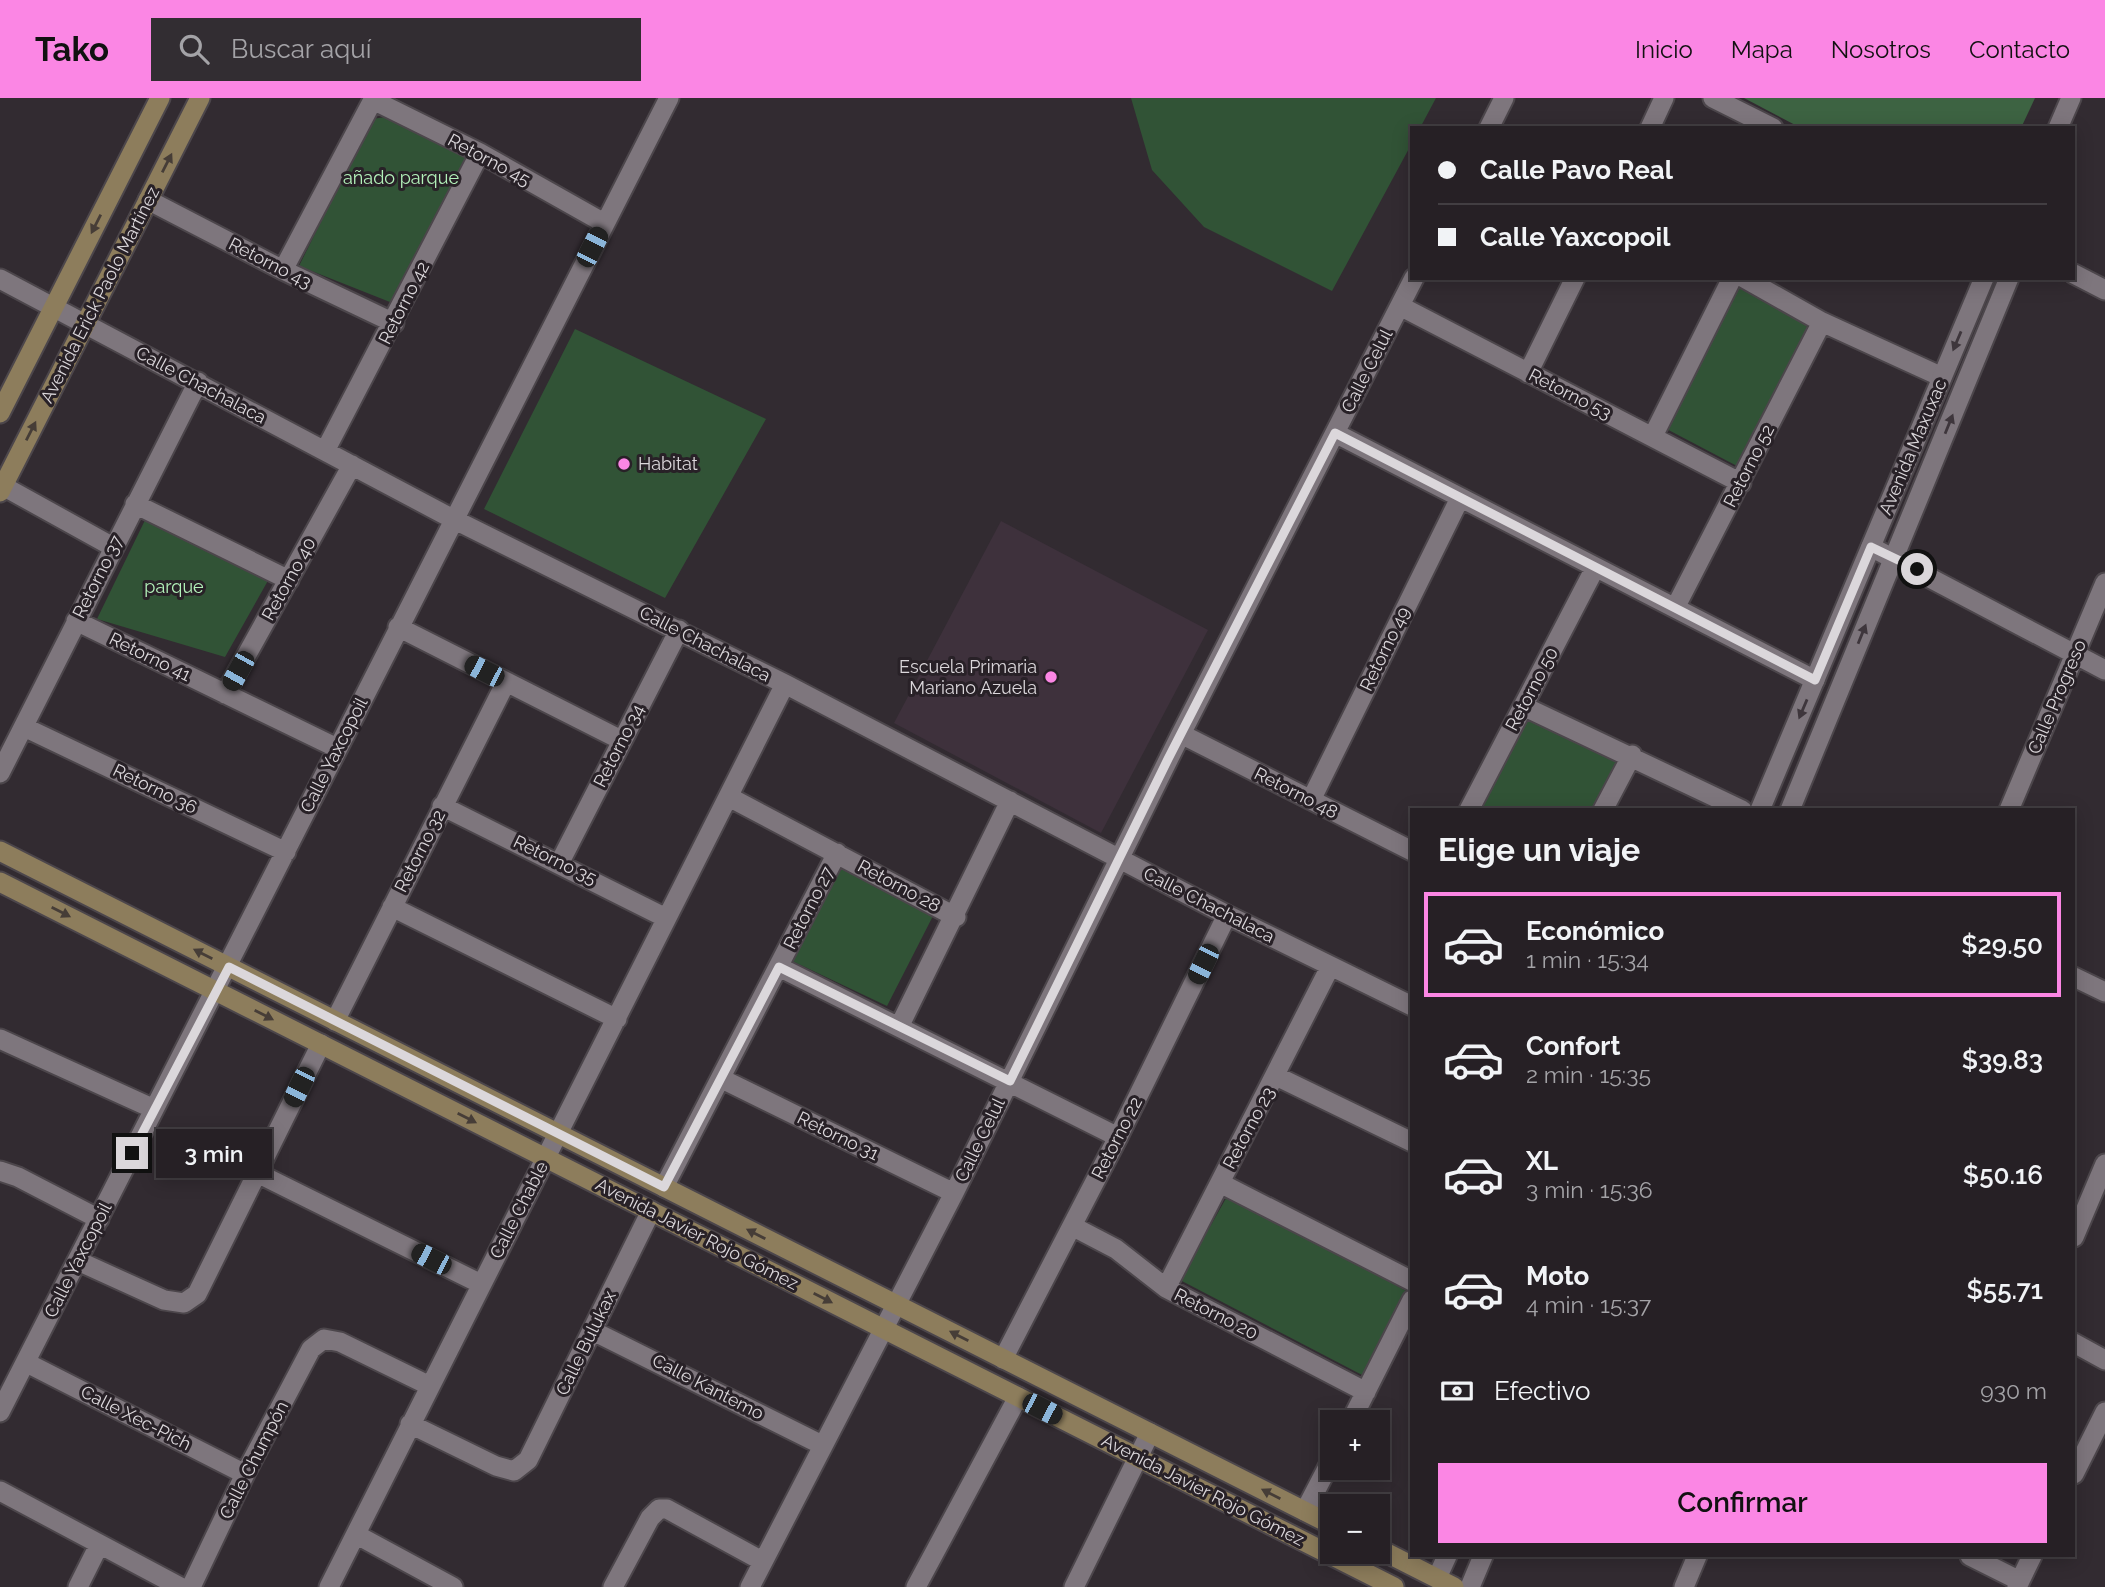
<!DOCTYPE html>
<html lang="es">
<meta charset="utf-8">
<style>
:root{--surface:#262025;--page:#322d32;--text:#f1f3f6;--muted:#a4a3a7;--line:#423e42;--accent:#fb86e4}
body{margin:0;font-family:Raleway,sans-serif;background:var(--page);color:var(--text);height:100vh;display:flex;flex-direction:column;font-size:26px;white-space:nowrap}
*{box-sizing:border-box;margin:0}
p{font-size:23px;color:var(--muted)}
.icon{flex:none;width:38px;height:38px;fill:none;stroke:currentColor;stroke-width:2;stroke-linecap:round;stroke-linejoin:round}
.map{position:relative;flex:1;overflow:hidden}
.details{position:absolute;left:1410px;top:710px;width:665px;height:749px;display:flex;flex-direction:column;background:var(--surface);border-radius:0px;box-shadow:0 4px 18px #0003,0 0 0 2px var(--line)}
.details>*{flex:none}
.top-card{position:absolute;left:1410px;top:28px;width:665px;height:154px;border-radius:0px;box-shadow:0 4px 18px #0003,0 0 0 2px var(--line);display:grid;align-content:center;height:154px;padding:0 28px;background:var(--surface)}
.controls{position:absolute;left:1320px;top:1312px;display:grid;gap:14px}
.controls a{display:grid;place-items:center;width:70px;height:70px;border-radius:0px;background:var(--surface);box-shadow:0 4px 18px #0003,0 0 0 2px var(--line);font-size:35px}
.end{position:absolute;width:32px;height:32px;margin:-16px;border:9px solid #dbd7db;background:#111;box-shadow:0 0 0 4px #111}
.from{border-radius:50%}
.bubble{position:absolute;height:49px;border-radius:0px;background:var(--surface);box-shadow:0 4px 18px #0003,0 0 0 2px var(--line);font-size:23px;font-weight:600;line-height:49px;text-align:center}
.car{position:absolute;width:21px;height:42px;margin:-21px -10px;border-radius:9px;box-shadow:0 0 5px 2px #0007;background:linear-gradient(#222 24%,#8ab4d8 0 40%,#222 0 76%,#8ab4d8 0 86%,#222 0)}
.top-card b{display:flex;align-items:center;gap:24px;height:66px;font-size:26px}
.top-card b+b{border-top:2px solid var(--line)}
.top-card i{width:18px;height:18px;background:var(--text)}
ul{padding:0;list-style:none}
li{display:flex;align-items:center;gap:21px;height:105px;margin:0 14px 10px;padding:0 14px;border:4px solid transparent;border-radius:0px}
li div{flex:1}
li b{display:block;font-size:26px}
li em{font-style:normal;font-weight:600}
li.on{border-color:var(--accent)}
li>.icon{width:63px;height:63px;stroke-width:1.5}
h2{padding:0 28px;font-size:32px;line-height:84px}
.pay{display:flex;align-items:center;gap:18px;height:77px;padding:0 28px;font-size:26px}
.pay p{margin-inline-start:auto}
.cta{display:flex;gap:14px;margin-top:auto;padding:14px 28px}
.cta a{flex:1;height:80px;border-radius:0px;background:var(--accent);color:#111;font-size:28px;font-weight:600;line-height:80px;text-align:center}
header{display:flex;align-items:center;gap:42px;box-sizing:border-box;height:98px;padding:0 35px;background:var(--accent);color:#111}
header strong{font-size:33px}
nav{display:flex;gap:38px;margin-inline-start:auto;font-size:24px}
.search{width:490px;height:63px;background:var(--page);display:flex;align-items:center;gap:18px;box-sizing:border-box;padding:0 24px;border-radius:0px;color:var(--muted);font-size:26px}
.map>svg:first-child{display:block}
.built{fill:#3e313c}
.green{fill:#315336}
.forest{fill:#3d6342}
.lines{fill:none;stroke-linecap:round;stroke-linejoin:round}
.minor-casing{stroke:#4c464b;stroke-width:23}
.tertiary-casing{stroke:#4c464b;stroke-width:23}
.secondary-casing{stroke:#4c464b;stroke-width:23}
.minor{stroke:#7e767d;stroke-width:19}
.tertiary{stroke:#7e767d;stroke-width:19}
.secondary{stroke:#8d7d5c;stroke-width:19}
.oneway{fill:#463d37}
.oneway2{fill:#3e363c}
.route{stroke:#dbd7db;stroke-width:9}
.poi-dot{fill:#fb86e4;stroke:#282127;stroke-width:2.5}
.labels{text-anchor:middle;stroke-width:6;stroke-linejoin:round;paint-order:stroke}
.street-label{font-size:18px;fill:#dbd7db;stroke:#282127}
.park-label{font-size:18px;fill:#b3f2ba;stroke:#282127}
.poi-label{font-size:18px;fill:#dbd7db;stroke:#282127;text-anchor:start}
</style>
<header>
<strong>Tako</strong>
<div class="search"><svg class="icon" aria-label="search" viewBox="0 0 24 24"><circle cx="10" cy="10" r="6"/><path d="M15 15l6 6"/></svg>Buscar aquí</div>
<nav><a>Inicio</a><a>Mapa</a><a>Nosotros</a><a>Contacto</a></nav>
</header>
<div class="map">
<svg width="2105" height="1489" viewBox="0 0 2105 1489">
<rect width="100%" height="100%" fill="#322b31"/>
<path class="built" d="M1001,423L1208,532L1101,735L894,625Z"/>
<path class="green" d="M1131,0H1436L1420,30H1412V45L1332,193L1204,129L1152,72Z
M392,18L456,48L469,64L395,206L299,168L372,21Z
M1736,182L1815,224L1737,368L1659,327Z
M575,231L766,321L665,500L484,411Z
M147,418L270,479L225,559L97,521Z
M1525,620L1622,662L1595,712H1479Z
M843,768L934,816L887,908L790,862Z
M1229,1095L1410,1195L1366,1279L1180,1182Z"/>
<path class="forest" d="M1744,0H2035L2021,30H1801Z"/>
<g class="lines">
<defs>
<path id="minor" d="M373,2L480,55L604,125
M1489,30L1504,0
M1650,30L1664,0
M2058,30L2071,0
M148,102L283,172L394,225
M283,172L374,0
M1744,180L1822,224L1942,279
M0,181L453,421L785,586L1227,817L1412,908
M1400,208L1741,385
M1528,275L1575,180
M1335,335L1815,582
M1653,338L1732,180
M325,353L480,55
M3,388L113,449
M135,406L289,482
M1871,449L2105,572
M1675,510L1822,224
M76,523L337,650
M398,529L621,642
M225,596L352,367
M1523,608L1742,712
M24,629L286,754
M1181,636L1412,753
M0,675L198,284
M729,699L956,819
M1311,702L1460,400
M442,708L666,820
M1469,712L1595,470
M1603,712L1632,657
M2009,712L2105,485
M560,764L679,532
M392,809L617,921
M779,869L1118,1039
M2074,879L2105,894
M335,923L506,584
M900,927L1010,703
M0,941L154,1011
M1276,978L1412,1044
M722,981L954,1095
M0,1073L18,1079L99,1121
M257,1075L481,1186
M1220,1085L1412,1183
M664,1089L837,755
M1072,1128L1116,1151L1166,1190L1366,1294
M2074,1139L2105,1066
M78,1163L164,1202L184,1205L197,1196L321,946
M1166,1190L1330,869
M593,1233L822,1347
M2074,1245L2105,1262
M1003,1261L1118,1039L1227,817
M27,1265L245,1376
M0,1314L669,0
M1350,1325L1412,1202
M410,1326L496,1368L514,1373L528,1362L651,1113
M2074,1376L2105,1314
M0,1393L180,1489
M1305,1413L1332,1361
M357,1437L453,1489
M1970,1458L2020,1483
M78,1489L99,1447
M191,1489L245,1376L311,1251L324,1241L340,1244L430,1288
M329,1489L785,586
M613,1489L650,1420L659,1411H667L762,1463
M750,1489L954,1095L1181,636L1414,180
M916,1489L1018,1299
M1074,1489L1150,1335
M1684,1489L1697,1458
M2017,1489L2032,1458"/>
<path id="tertiary" d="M1713,0L1773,30
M2074,176L2105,192
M1760,712L1984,180
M1790,712L2009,180
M1437,1480L1447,1458
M1470,1489L1483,1458"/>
<path id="secondary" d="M0,315L160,0
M0,394L200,0
M0,753L1332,1427
M0,784L1394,1489
M1377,1450L1454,1489"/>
</defs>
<use href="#minor" class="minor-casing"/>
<use href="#tertiary" class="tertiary-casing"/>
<use href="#secondary" class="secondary-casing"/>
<use href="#minor" class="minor"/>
<use href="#tertiary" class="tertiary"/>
<use href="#secondary" class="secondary"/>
</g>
<defs><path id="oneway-solid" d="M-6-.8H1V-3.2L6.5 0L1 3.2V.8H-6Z" transform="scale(1.75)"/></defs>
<g class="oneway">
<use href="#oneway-solid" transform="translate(167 65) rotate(-63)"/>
<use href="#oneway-solid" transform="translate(96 126) rotate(117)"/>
<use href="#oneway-solid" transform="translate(31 333) rotate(-63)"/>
<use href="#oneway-solid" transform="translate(61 814) rotate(27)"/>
<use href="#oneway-solid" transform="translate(203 856) rotate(-153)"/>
<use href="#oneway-solid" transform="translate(264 917) rotate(27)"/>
<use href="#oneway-solid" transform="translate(467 1020) rotate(27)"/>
<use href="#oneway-solid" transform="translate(756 1136) rotate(-153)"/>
<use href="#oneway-solid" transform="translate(823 1200) rotate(27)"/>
<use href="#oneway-solid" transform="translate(959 1238) rotate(-153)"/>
<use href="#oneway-solid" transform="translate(1271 1396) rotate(-153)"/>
</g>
<g class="oneway2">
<use href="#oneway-solid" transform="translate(1957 243) rotate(113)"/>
<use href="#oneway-solid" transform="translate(1949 326) rotate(-68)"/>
<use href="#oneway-solid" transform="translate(1862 536) rotate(-68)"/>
<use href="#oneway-solid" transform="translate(1803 611) rotate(113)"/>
</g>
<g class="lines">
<path class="route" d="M132,1055L229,869L664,1089L779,869L1010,983L1168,661L1335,335L1815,582L1871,449L1917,471"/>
</g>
<g class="poi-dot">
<circle cx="624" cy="366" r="7"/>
<circle cx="1051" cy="579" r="7"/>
</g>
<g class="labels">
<g class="street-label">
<text transform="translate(489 62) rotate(28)" y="6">Retorno 45</text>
<text transform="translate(270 165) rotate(27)" y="6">Retorno 43</text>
<text transform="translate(100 197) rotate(-63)" y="6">Avenida Erick Paolo Martínez</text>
<text transform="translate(404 205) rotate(-63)" y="6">Retorno 42</text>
<text transform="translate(1367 273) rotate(-63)" y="6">Calle Celul</text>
<text transform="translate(201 287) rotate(28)" y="6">Calle Chachalaca</text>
<text transform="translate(1570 296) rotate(27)" y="6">Retorno 53</text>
<text transform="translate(1913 349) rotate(-67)" y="6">Avenida Maxuxac</text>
<text transform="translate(1749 368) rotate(-63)" y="6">Retorno 52</text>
<text transform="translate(98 479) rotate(-63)" y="6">Retorno 37</text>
<text transform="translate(289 481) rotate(-61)" y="6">Retorno 40</text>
<text transform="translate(705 546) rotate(27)" y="6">Calle Chachalaca</text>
<text transform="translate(1385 551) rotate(-64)" y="6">Retorno 49</text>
<text transform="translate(150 559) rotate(26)" y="6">Retorno 41</text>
<text transform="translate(1532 591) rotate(-62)" y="6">Retorno 50</text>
<text transform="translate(2057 599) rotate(-67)" y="6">Calle Progreso</text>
<text transform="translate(619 648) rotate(-63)" y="6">Retorno 34</text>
<text transform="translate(334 657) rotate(-63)" y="6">Calle Yaxcopoil</text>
<text transform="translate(155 691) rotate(26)" y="6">Retorno 36</text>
<text transform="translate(1296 695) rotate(27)" y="6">Retorno 48</text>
<text transform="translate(420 753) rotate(-63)" y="6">Retorno 32</text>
<text transform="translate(555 762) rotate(26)" y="6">Retorno 35</text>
<text transform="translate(899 788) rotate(28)" y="6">Retorno 28</text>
<text transform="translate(1209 807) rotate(27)" y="6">Calle Chachalaca</text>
<text transform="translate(809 810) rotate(-63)" y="6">Retorno 27</text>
<text transform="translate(1249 1030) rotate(-62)" y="6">Retorno 23</text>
<text transform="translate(838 1038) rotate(26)" y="6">Retorno 31</text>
<text transform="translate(1117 1040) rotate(-63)" y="6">Retorno 22</text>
<text transform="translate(980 1042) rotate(-64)" y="6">Calle Celul</text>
<text transform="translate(519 1112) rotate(-63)" y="6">Calle Chable</text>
<text transform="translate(697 1136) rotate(27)" y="6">Avenida Javier Rojo Gómez</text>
<text transform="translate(78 1162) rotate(-63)" y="6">Calle Yaxcopoil</text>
<text transform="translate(1216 1216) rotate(27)" y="6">Retorno 20</text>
<text transform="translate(586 1245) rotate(-64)" y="6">Calle Bulukax</text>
<text transform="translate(708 1289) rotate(27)" y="6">Calle Kantemo</text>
<text transform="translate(136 1320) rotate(27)" y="6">Calle Xec-Pich</text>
<text transform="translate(254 1362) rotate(-63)" y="6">Calle Chumpón</text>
<text transform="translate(1203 1392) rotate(27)" y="6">Avenida Javier Rojo Gómez</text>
</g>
<g class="park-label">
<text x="401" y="86">añado parque</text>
<text x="174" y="495">parque</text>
</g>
<g class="poi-label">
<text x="638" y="372">Habitat</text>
<text x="1037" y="575" text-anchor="end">Escuela Primaria<tspan x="1037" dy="21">Mariano Azuela</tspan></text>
</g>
</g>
</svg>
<div class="controls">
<a>+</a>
<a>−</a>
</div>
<i class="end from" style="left:1917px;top:471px"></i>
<i class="end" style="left:132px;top:1055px"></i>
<div class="bubble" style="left:156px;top:1031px;width:116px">3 min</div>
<i class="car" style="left:592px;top:149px;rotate:27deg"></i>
<i class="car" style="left:238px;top:573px;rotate:209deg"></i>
<i class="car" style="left:484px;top:573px;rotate:297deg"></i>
<i class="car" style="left:1203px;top:866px;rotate:206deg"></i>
<i class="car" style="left:299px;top:989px;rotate:206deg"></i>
<i class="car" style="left:431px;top:1161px;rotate:297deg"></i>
<i class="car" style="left:1042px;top:1311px;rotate:117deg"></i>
<div class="top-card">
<b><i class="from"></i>Calle Pavo Real</b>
<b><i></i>Calle Yaxcopoil</b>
</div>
<section class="details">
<h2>Elige un viaje</h2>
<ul>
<li class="on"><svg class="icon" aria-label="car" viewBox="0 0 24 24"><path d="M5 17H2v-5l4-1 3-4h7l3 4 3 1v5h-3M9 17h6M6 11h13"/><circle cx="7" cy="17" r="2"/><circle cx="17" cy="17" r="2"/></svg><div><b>Económico</b><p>1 min · 15:34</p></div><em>$29.50</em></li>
<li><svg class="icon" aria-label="car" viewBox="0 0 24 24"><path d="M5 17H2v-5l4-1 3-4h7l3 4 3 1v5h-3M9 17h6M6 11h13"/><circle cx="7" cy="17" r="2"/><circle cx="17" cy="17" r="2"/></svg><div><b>Confort</b><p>2 min · 15:35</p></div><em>$39.83</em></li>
<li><svg class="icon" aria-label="car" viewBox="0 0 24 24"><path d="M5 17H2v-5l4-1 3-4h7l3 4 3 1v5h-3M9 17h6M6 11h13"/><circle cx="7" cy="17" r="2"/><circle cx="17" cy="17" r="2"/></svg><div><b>XL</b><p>3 min · 15:36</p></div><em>$50.16</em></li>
<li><svg class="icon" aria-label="car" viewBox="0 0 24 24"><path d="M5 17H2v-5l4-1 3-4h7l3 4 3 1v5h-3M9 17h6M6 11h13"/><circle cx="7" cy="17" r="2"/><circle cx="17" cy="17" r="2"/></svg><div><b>Moto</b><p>4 min · 15:37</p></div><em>$55.71</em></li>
</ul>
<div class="pay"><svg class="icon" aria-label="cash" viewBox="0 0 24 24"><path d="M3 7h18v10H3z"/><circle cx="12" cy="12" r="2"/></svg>Efectivo<p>930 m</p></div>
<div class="cta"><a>Confirmar</a></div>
</section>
</div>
